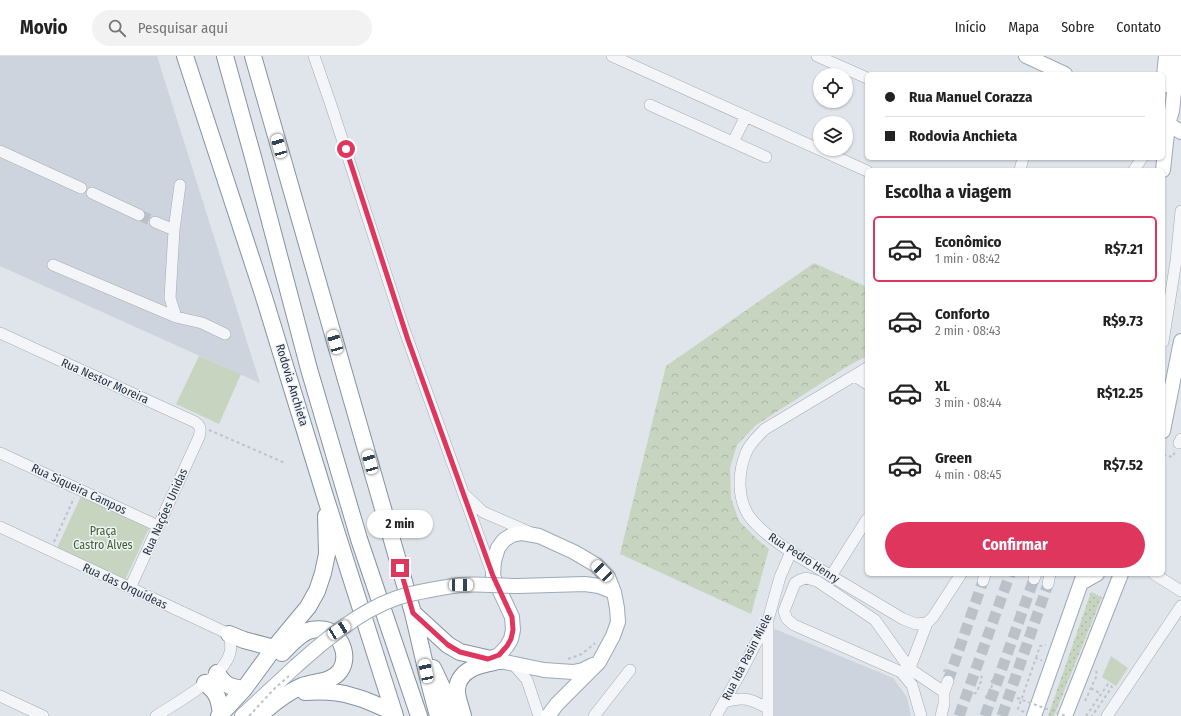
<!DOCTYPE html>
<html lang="pt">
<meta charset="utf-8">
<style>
:root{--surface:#fff;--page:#f2f2f2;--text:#222;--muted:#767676;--line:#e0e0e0;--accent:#de365c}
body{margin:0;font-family:"Fira Sans Condensed",sans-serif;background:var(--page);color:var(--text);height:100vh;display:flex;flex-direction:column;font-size:15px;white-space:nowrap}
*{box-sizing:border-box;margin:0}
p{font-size:13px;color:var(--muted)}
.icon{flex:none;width:22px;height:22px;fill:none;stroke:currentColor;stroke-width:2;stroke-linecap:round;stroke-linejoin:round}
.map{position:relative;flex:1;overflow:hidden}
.side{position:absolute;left:865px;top:112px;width:300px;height:408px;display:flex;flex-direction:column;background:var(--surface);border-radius:6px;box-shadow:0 1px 3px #0004}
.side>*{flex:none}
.top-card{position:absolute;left:865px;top:16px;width:300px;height:88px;border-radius:6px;box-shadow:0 1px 3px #0004;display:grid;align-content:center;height:88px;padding:0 20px;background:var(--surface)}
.fabs{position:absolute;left:813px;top:12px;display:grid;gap:8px}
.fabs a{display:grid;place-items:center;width:40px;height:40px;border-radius:50%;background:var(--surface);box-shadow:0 1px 3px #0004;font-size:20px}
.end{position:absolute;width:18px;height:18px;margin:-9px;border:5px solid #de365c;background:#fff;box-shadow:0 0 0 2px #fff}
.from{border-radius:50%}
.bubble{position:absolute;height:28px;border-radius:14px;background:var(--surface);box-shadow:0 1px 3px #0004;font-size:13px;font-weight:700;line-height:28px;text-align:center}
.car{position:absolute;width:12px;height:24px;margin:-12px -6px;border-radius:5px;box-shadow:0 0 3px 1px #0007;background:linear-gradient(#fff 24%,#345 0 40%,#fff 0 76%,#345 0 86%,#fff 0)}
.top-card b{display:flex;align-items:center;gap:14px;height:38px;font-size:15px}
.top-card b+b{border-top:1px solid var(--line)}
.top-card i{width:10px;height:10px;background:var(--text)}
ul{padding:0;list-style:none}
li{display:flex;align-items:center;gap:12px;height:66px;margin:0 8px 6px;padding:0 12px;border:2px solid transparent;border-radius:6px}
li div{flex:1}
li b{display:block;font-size:15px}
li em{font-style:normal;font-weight:700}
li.selected{border-color:var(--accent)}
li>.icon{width:36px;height:36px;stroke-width:1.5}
h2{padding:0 20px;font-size:18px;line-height:48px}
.cta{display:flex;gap:8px;margin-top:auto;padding:8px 20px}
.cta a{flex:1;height:46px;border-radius:24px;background:var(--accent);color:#fff;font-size:16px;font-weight:700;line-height:46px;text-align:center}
header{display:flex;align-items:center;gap:24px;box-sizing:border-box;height:56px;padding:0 20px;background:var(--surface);border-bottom:1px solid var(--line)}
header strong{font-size:19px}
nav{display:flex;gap:22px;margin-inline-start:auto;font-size:14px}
.search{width:280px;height:36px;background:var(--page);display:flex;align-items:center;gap:10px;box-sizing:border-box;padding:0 14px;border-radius:22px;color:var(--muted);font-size:15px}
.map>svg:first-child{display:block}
.built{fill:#cdd4dd}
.grass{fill:url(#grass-dots)}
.forest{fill:url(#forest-crowns)}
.green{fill:#c7d5c0}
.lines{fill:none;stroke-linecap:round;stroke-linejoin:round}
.minor-tunnel{stroke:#bac1c9;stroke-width:11;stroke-dasharray:11 5.5;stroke-linecap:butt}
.minor-casing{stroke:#a4acb5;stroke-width:12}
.major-casing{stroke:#9daab7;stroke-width:16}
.highway-casing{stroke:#8593a3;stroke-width:18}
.path{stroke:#bec3c9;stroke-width:2;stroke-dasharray:3 3;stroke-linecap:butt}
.minor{stroke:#f3f5f8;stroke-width:11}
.major{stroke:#fff;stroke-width:14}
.highway{stroke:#fff;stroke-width:16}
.major-bridge-casing{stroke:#9daab7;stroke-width:16;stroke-linecap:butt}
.path-bridge{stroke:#bec3c9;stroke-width:2;stroke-dasharray:3 3;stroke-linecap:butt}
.major-bridge{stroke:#fff;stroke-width:14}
.route{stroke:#de365c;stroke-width:5}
.labels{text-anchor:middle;stroke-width:3;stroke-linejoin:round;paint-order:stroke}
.street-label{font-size:12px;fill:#263344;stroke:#eff3f7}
.park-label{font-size:12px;fill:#3e6132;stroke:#eff3f7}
</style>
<header>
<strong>Movio</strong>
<div class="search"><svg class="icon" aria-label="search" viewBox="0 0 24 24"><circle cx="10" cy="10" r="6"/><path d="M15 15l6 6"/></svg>Pesquisar aqui</div>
<nav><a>Início</a><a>Mapa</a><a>Sobre</a><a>Contato</a></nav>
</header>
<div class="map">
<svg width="1181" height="660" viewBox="0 0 1181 660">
<defs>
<pattern id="grass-dots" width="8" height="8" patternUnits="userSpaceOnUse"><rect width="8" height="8" fill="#c7d5c0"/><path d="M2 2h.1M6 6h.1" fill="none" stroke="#abb7a6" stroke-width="1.8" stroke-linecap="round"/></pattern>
<pattern id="forest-crowns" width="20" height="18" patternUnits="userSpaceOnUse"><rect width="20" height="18" fill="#c7d5c0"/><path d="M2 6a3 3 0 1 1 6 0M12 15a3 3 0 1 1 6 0" fill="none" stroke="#abb7a6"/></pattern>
</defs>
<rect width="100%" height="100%" fill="#dfe5ea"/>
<path class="built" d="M0,0H157L260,327L0,210Z
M775,573L893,622L907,641L911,660H774L770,589Z"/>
<path class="grass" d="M1091,536L1102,541L1054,660H1048Z"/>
<path class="forest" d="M814,207L867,231V300L848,310L756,369L737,389L730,412L731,442L739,465L758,484L769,493L751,558L620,498L666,310Z"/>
<path class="green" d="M199,300L241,318L219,368L176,348Z
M81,440L149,472L125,524L57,492Z
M1111,600L1128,612L1116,630L1102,621Z"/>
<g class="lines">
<path class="minor-tunnel" d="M139,159L155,166
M948,625L983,525
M959,660L1010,518
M985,660L1034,523
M1002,660L1048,528"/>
<defs>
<path id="minor" d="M314,0L331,49L403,270L492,517
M612,0L867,115
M817,0L867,22
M650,49L766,101
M733,86L746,60
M0,95L81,132
M1020,114L1023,102
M1134,114L1142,102
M180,129L174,174L170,242L176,261L202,267L225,278
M92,137L139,159
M155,166L174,174
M53,209L176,261
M0,277L195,366C201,370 201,374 199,381L130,532
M1163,286L1176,205L1181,155
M867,312L765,373C758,380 749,388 746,397C738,416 737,442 749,460C759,474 776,486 791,496L903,563L916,568L927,567
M855,320L867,328
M1179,387L1181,383
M0,397L158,470
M464,438L483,456L529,476
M0,471L229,578C230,584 232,590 230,596C226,620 176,647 156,660
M1154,518L1181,535
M831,520L867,463
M1034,523L1036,518
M983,525L985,518
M1048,528L1050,518
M513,608L527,624L539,660
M908,617L927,567L933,561L961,518
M0,640L43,660
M725,646C743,640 751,643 767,652
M594,660L630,614
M716,660L741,616L768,564L780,521L791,496
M768,660V567
M921,660L912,629L901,616L794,569L787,563L784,555L795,527L800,524L806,522L817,525L875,564L910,613L944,636
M941,660L944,648V636L948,625
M1107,660L1181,550"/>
<path id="major" d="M1026,0L1065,18
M1163,30L1166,0
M1163,65L1181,76
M1163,114L1168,68L1172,55L1178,0
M1163,375L1181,285
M1081,527L1097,518
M518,530L585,528L599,530L614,536
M488,603L499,599L507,590L511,583L513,574L512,561L493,520L494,505L498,492L504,484L512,479L522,477L539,480L574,496L596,509L608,521L614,536L617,552L618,566L613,580L599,606L557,648L548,660
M500,605L544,614L573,616L583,614L593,609
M242,660L296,610
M1034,660L1084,518
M1065,660L1121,518"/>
<path id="highway" d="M185,0L263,238L325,440L395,660
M225,0L253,101L309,313L359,483L419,660
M253,0L413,557L430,630L438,660
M413,557L448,589L460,596L500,605
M229,578L244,584L274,592
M433,612L449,646L453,660
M217,617C225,630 230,631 244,633
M205,627C218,637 219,643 221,658
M305,636C321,635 337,635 352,640C366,643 380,651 394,656
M219,660L244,633L274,592L308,551L317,535L323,517L327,498L326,460
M259,660C270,650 288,636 302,630C315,625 331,627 340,615C349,602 343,582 329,575C324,573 317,573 311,574C300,577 290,589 282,597
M463,660C461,651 456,641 457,632C460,613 479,609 495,606"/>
</defs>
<use href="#minor" class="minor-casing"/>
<use href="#major" class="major-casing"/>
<use href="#highway" class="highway-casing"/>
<path class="path" d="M209,374L285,407
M1163,399L1173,401L1175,395
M54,486L74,442
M1036,602L1040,590L1046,589
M568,603L582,598L595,587
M944,616L946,610
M1091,632L1101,638
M974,638L977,636L982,623L981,619
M985,641L988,640L993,627L991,624
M1085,645L1097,619L1096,614
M1024,656L1018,653L1036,602L1041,604V605
M1086,660L1108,628L1112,631L1092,660"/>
<use href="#minor" class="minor"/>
<use href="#major" class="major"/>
<use href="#highway" class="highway"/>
<defs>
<path id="major-bridge" d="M296,610C324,585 358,556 394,543C413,536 439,532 460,529C477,527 500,530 518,530"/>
</defs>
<use href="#major-bridge" class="major-bridge-casing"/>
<path class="path-bridge" d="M1017,642L1066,660
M249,660L275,632L289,620"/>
<use href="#major-bridge" class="major-bridge"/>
</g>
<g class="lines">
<path class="route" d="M346,93L408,284L493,520L512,561L513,574L511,583L507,590L499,599L488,603L460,596L448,589L413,557L400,512"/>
</g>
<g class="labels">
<g class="street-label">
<text transform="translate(105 325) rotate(24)" y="4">Rua Nestor Moreira</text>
<text transform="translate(292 329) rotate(73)" y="4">Rodovia Anchieta</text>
<text transform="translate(79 433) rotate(25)" y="4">Rua Siqueira Campos</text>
<text transform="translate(165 456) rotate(-66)" y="4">Rua Nações Unidas</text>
<text transform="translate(804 502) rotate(33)" y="4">Rua Pedro Henry</text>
<text transform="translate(125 530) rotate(25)" y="4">Rua das Orquídeas</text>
<text transform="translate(747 601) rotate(-63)" y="4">Rua Ida Pasin Miele</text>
</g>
<g class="park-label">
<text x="103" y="479">Praça<tspan x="103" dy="14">Castro Alves</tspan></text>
</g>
</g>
</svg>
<div class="fabs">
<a><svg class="icon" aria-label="locate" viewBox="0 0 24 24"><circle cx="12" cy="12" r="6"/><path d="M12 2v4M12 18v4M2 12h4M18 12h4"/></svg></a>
<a><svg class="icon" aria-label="layers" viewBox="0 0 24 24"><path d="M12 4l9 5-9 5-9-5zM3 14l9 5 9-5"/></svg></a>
</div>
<i class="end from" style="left:346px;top:93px"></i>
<i class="end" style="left:400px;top:512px"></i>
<div class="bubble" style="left:367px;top:454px;width:66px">2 min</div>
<i class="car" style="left:279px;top:90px;rotate:344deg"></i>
<i class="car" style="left:335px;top:286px;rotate:344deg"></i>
<i class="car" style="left:370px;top:406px;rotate:344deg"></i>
<i class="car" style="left:602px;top:515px;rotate:316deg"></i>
<i class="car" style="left:461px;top:529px;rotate:91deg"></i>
<i class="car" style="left:339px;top:574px;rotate:58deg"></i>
<i class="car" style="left:426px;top:615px;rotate:348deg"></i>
<div class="top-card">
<b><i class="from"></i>Rua Manuel Corazza</b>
<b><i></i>Rodovia Anchieta</b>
</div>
<section class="side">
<h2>Escolha a viagem</h2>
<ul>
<li class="selected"><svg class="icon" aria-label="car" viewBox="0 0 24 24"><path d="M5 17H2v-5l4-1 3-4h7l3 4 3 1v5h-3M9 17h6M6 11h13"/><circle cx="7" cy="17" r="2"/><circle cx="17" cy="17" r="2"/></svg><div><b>Econômico</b><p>1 min · 08:42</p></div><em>R$7.21</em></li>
<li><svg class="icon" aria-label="car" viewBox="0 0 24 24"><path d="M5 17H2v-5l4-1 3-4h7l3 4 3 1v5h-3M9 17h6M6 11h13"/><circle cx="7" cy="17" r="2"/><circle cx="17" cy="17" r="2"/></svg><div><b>Conforto</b><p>2 min · 08:43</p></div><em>R$9.73</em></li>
<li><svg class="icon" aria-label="car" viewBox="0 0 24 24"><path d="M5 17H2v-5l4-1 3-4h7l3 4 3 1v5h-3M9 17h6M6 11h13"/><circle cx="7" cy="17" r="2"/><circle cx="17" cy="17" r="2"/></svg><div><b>XL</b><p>3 min · 08:44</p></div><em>R$12.25</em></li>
<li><svg class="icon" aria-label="car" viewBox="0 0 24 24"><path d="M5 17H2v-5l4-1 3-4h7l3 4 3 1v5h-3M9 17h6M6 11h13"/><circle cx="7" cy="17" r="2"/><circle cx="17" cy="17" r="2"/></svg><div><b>Green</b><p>4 min · 08:45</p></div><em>R$7.52</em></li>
</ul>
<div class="cta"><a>Confirmar</a></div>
</section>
</div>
